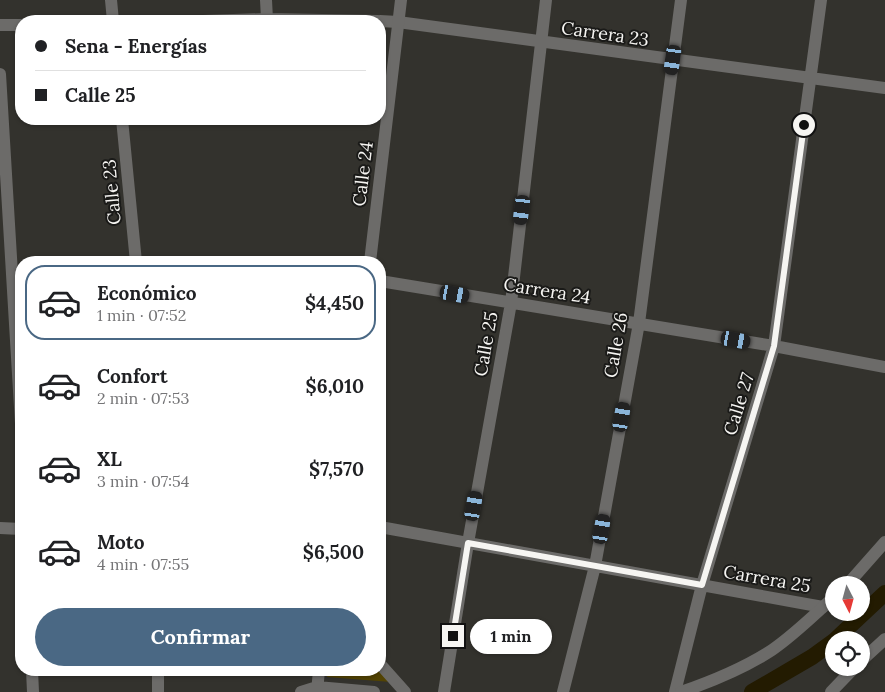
<!DOCTYPE html>
<html lang="es">
<meta charset="utf-8">
<style>
:root{--surface:#fff;--page:#f2f2f2;--text:#202124;--muted:#757577;--line:#e0e0e0;--accent:#4a6884}
body{margin:0;font-family:Lora,serif;background:var(--page);color:var(--text);height:100vh;display:flex;flex-direction:column;font-size:19px;white-space:nowrap}
*{box-sizing:border-box;margin:0}
p{font-size:16px;color:var(--muted)}
.icon{flex:none;width:28px;height:28px;fill:none;stroke:currentColor;stroke-width:2;stroke-linecap:round;stroke-linejoin:round}
.map{position:relative;flex:1;overflow:hidden}
.panel{position:absolute;left:15px;top:256px;width:371px;height:420px;display:flex;flex-direction:column;background:var(--surface);border-radius:20px;box-shadow:0 1px 4px #0004}
.panel>*{flex:none}
.banner{position:absolute;left:15px;top:15px;width:371px;height:110px;border-radius:20px;box-shadow:0 1px 4px #0004;display:grid;align-content:center;height:110px;padding:0 20px;background:var(--surface)}
.needle{width:32px;rotate:174deg}
.controls{position:absolute;left:825px;top:576px;display:grid;gap:10px}
.controls a{display:grid;place-items:center;width:45px;height:45px;border-radius:50%;background:var(--surface);box-shadow:0 1px 4px #0004;font-size:25px}
.end{position:absolute;width:22px;height:22px;margin:-11px;border:6px solid #f6f5f2;background:#111;box-shadow:0 0 0 2px #111}
.from{border-radius:50%}
.bubble{position:absolute;height:35px;border-radius:18px;background:var(--surface);box-shadow:0 1px 4px #0004;font-size:16px;font-weight:800;line-height:35px;text-align:center}
.car{position:absolute;width:15px;height:30px;margin:-15px -8px;border-radius:6px;box-shadow:0 0 4px 1px #0007;background:linear-gradient(#222 24%,#8ab4d8 0 40%,#222 0 76%,#8ab4d8 0 86%,#222 0)}
.banner b{display:flex;align-items:center;gap:18px;height:48px;font-size:19px}
.banner b+b{border-top:1px solid var(--line)}
.banner i{width:12px;height:12px;background:var(--text)}
ul{padding:9px 0 0;list-style:none}
li{display:flex;align-items:center;gap:15px;height:75px;margin:0 10px 8px;padding:0 10px;border:2px solid transparent;border-radius:20px}
li div{flex:1}
li b{display:block;font-size:19px}
li em{font-style:normal;font-weight:800}
li.on{border-color:var(--accent)}
li>.icon{width:45px;height:45px;stroke-width:1.5}
.primary-button{display:flex;gap:10px;margin-top:auto;padding:10px 20px}
.primary-button a{flex:1;height:58px;border-radius:30px;background:var(--accent);color:#fff;font-size:20px;font-weight:800;line-height:58px;text-align:center}
.map>svg:first-child{display:block}
.green{fill:#524303}
.lines{fill:none;stroke-linecap:round;stroke-linejoin:round}
.canal{stroke:#231b01;stroke-width:16}
.minor{stroke:#6c6b69;stroke-width:12}
.tertiary{stroke:#6c6b69;stroke-width:12}
.route{stroke:#f6f5f2;stroke-width:6}
.labels{text-anchor:middle;stroke-width:4;stroke-linejoin:round;paint-order:stroke}
.street-label{font-size:18px;fill:#f6f5f2;stroke:#1a1a18}
</style>
<div class="map">
<svg width="885" height="692" viewBox="0 0 885 692">
<rect width="100%" height="100%" fill="#33322d"/>
<path class="green" d="M328,670H379L391,682L327,677Z"/>
<g class="lines">
<path class="canal" d="M835,640L885,593
M752,692L812,657L834,641"/>
<path class="minor" d="M111,0L113,21
M266,0L267,19
M203,21L267,19L378,21
M380,21L398,22L885,88
M0,25H21
M0,74L21,424
M122,119L136,262
M380,281L774,346L885,367
M380,527L823,607
M0,528L21,529
M861,661L885,639
M380,664L405,692
M32,670L33,692
M158,670V692
M444,692L468,543L511,303L546,0
M563,692L595,566L639,323L681,0
M675,692L702,585L774,346L821,0
M831,692L854,668"/>
<path class="tertiary" d="M370,262L401,0
M847,585L885,542
M301,692L317,687L374,692
M317,692L319,670
M681,692C710,682 746,667 772,650C794,635 814,615 834,597"/>
</g>
<g class="lines">
<path class="route" d="M453,636L468,543L702,585L774,346L804,125"/>
</g>
<g class="labels">
<g class="street-label">
<text transform="translate(605 34) rotate(8)" y="6">Carrera 23</text>
<text transform="translate(363 174) rotate(-83)" y="6">Calle 24</text>
<text transform="translate(112 192) rotate(-95)" y="6">Calle 23</text>
<text transform="translate(547 291) rotate(9)" y="6">Carrera 24</text>
<text transform="translate(486 344) rotate(-80)" y="6">Calle 25</text>
<text transform="translate(616 345) rotate(-80)" y="6">Calle 26</text>
<text transform="translate(739 404) rotate(-73)" y="6">Calle 27</text>
<text transform="translate(767 579) rotate(10)" y="6">Carrera 25</text>
</g>
</g>
</svg>
<div class="controls">
<a><svg class="needle" viewBox="-14 -14 28 28"><path d="M0-13l5 13h-10z" fill="#e53935"/><path d="M0 13l5-13h-10z" fill="#757577"/></svg></a>
<a><svg class="icon" aria-label="locate" viewBox="0 0 24 24"><circle cx="12" cy="12" r="6"/><path d="M12 2v4M12 18v4M2 12h4M18 12h4"/></svg></a>
</div>
<i class="end from" style="left:804px;top:125px"></i>
<i class="end" style="left:453px;top:636px"></i>
<div class="bubble" style="left:470px;top:619px;width:82px">1 min</div>
<i class="car" style="left:673px;top:60px;rotate:188deg"></i>
<i class="car" style="left:522px;top:210px;rotate:187deg"></i>
<i class="car" style="left:455px;top:294px;rotate:100deg"></i>
<i class="car" style="left:736px;top:340px;rotate:100deg"></i>
<i class="car" style="left:622px;top:417px;rotate:10deg"></i>
<i class="car" style="left:474px;top:506px;rotate:10deg"></i>
<i class="car" style="left:602px;top:529px;rotate:10deg"></i>
<div class="banner">
<b><i class="from"></i>Sena - Energías</b>
<b><i></i>Calle 25</b>
</div>
<section class="panel">
<ul>
<li class="on"><svg class="icon" aria-label="car" viewBox="0 0 24 24"><path d="M5 17H2v-5l4-1 3-4h7l3 4 3 1v5h-3M9 17h6M6 11h13"/><circle cx="7" cy="17" r="2"/><circle cx="17" cy="17" r="2"/></svg><div><b>Económico</b><p>1 min · 07:52</p></div><em>$4,450</em></li>
<li><svg class="icon" aria-label="car" viewBox="0 0 24 24"><path d="M5 17H2v-5l4-1 3-4h7l3 4 3 1v5h-3M9 17h6M6 11h13"/><circle cx="7" cy="17" r="2"/><circle cx="17" cy="17" r="2"/></svg><div><b>Confort</b><p>2 min · 07:53</p></div><em>$6,010</em></li>
<li><svg class="icon" aria-label="car" viewBox="0 0 24 24"><path d="M5 17H2v-5l4-1 3-4h7l3 4 3 1v5h-3M9 17h6M6 11h13"/><circle cx="7" cy="17" r="2"/><circle cx="17" cy="17" r="2"/></svg><div><b>XL</b><p>3 min · 07:54</p></div><em>$7,570</em></li>
<li><svg class="icon" aria-label="car" viewBox="0 0 24 24"><path d="M5 17H2v-5l4-1 3-4h7l3 4 3 1v5h-3M9 17h6M6 11h13"/><circle cx="7" cy="17" r="2"/><circle cx="17" cy="17" r="2"/></svg><div><b>Moto</b><p>4 min · 07:55</p></div><em>$6,500</em></li>
</ul>
<div class="primary-button"><a>Confirmar</a></div>
</section>
</div>
